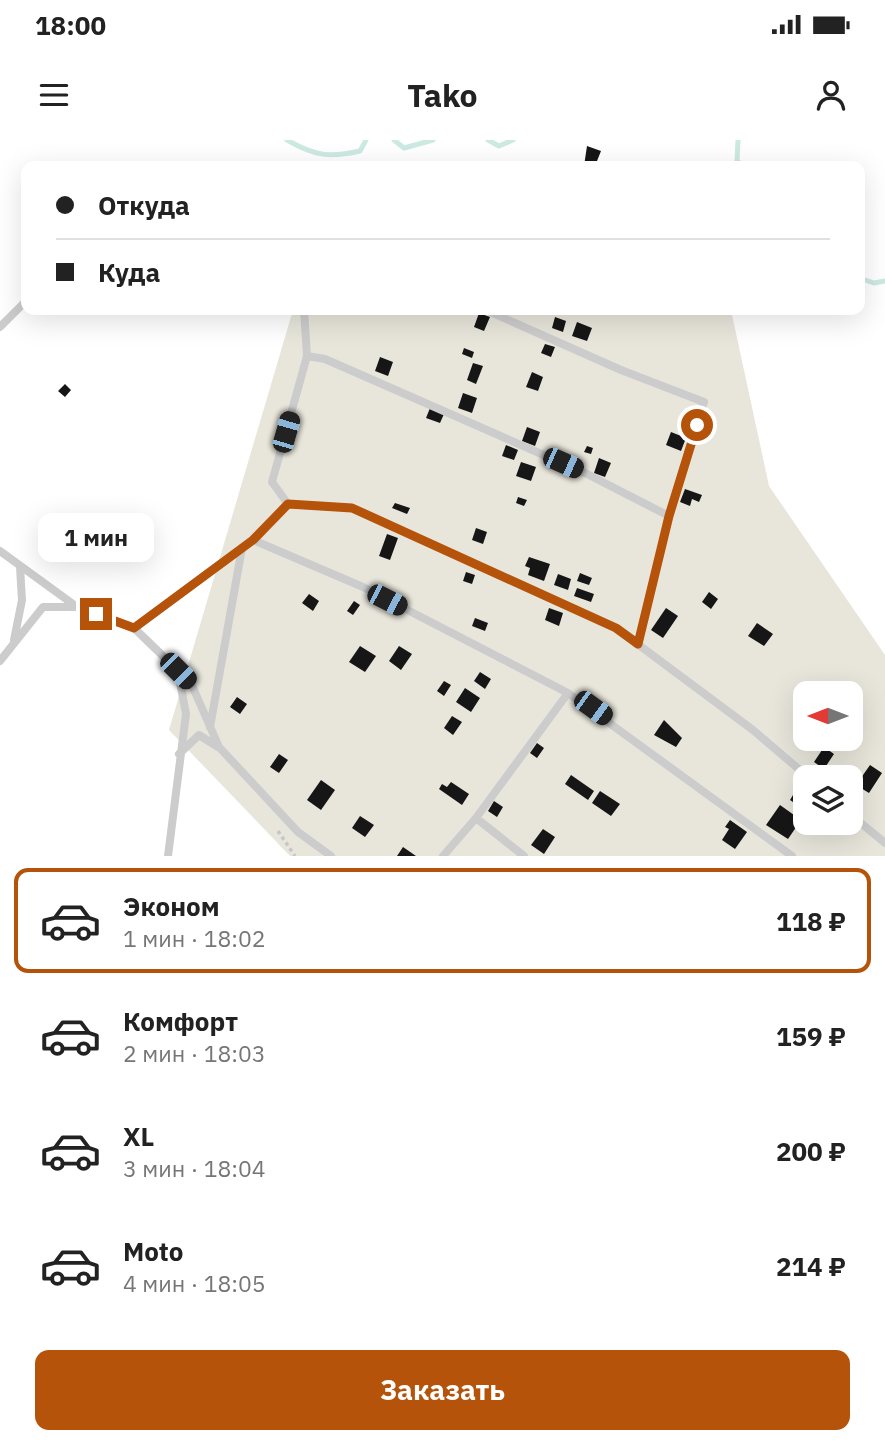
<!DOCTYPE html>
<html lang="ru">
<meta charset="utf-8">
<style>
:root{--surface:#fff;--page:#f6f6f6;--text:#222;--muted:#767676;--line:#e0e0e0;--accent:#b45309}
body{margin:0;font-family:"IBM Plex Sans",sans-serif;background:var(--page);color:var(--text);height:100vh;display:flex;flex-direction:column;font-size:26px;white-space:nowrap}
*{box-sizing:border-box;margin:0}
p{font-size:23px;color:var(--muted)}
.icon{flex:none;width:38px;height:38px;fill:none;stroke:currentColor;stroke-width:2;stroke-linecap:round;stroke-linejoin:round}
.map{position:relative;height:716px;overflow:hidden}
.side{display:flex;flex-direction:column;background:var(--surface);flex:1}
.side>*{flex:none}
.banner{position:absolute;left:21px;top:21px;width:844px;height:154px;border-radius:14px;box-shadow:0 7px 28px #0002;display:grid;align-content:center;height:154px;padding:0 35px;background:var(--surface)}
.needle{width:46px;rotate:270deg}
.fabs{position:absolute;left:793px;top:541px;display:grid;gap:14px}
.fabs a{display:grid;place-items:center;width:70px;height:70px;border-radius:14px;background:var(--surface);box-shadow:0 7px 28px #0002;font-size:35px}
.end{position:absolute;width:32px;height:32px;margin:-16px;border:9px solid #b45309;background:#fff;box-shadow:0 0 0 4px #fff}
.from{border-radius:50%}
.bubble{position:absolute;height:49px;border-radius:14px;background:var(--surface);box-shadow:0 7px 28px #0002;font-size:23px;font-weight:800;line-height:49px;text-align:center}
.car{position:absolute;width:21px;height:42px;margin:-21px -10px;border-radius:9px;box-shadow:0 0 5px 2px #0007;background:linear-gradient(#222 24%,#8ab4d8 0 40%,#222 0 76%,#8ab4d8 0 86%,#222 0)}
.banner b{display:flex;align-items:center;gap:24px;height:66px;font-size:26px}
.banner b+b{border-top:2px solid var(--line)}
.banner i{width:18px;height:18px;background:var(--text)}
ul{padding:12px 0 0;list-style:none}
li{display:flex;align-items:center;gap:21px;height:105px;margin:0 14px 10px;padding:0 21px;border:4px solid transparent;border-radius:14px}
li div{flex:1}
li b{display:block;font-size:26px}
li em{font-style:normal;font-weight:800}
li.selected{border-color:var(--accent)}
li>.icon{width:63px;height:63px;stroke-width:1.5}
.cta{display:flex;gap:14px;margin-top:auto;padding:14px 35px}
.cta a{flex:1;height:80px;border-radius:14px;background:var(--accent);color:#fff;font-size:28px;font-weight:800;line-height:80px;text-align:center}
.status{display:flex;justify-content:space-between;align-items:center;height:49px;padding:0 35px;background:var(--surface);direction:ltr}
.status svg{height:19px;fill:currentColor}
header{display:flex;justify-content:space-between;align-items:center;height:91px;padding:0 35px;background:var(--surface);font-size:32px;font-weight:800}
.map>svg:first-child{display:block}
.green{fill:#e8e6db;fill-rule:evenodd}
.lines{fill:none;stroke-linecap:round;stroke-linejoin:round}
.stream{stroke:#cce9e2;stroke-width:5}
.building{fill:#161616}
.path{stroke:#c6c6c6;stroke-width:3.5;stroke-dasharray:3.5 3.5;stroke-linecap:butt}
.service{stroke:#ccc;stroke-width:8}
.route{stroke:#b45309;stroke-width:9}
</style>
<div class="status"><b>18:00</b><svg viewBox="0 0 49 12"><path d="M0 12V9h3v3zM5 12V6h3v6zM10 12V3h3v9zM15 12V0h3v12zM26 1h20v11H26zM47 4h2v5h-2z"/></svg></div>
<header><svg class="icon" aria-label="menu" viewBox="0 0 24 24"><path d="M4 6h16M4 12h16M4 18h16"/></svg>Tako<svg class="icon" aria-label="person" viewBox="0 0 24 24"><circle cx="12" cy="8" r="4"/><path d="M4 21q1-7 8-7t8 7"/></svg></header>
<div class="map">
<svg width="885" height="716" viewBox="0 0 885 716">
<rect width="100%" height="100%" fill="#fff"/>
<path class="green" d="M293,170H731L769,346L885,515V716H290L169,590ZM805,553H850V598H805ZM805,637H850V682H805Z"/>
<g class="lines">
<path class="stream" d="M287,0C315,16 330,18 360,11L366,0
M394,0L404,8L433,0
M488,0L499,6L513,0
M738,0L737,21L743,26
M859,138L874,143L885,141"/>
</g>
<path class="building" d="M587,6L601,11L595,26H584Z
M479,173L490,177L484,191L474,187Z
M555,177L566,181L563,192L552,188Z
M577,182L592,188L587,201L572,196Z
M545,204L555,207L551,217L541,213Z
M464,208L474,212L472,218L462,214Z
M380,217L393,222L388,236L375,231Z
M473,223L483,226L476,244L467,240Z
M532,232L543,237L538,251L526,247Z
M65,244L71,250L65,257L58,251Z
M463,253L477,258L472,273L458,268Z
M430,268L444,274L440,283L426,278Z
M527,287L540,292L535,306L522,301Z
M671,292L686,298L681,311L666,305Z
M506,305L518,310L514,320L502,316Z
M587,306L593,308L591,314L584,312Z
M599,318L611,323L605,337L594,333Z
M521,322L536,327L531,341L516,336Z
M685,349L702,355L699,362L692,359L690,366L680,362Z
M518,357L527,360L524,366L516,363Z
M395,363L410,368L407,374L392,368Z
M476,388L487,392L483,404L472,400Z
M387,394L398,398L390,420L379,416Z
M529,417L550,424L544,441L528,435L530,428L525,426Z
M466,432L475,435L472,444L463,441Z
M580,433L592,438L589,445L577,441Z
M558,434L571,439L568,450L554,445Z
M577,448L594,454L591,462L574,456Z
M709,452L718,459L711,469L702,462Z
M309,454L319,461L313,471L302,463Z
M354,461L360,465L353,475L347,471Z
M549,468L563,473L559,486L545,480Z
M666,468L678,476L663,498L651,490Z
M475,478L488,483L485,491L472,486Z
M757,483L773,494L764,506L748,496Z
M360,506L376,516L365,532L349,522Z
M399,506L412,514L401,530L389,521Z
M480,532L491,539L485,549L474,541Z
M444,541L451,545L444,556L437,551Z
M465,548L480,558L471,572L456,562Z
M237,557L247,564L240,574L230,567Z
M452,576L462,582L453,595L444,588Z
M664,580L682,598L676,607L654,595Z
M537,603L544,608L537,618L530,613Z
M824,607L834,614L824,629L814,622Z
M279,614L288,620L279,633L270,627Z
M870,625L882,633L869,653L856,645Z
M571,635L594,651L588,660L565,644Z
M321,640L335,650L321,670L307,660Z
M451,642L469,654L462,665L439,649L442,644L447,647Z
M796,650L805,657V670L790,660Z
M600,651L620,664L611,676L592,663Z
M494,661L503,667L497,677L488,671Z
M780,665L801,680L788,699L766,685Z
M360,676L374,685L365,697L352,688Z
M730,680L747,692L735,709L722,700L729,689L725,687Z
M543,689L555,697L544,714L531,705Z
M403,707L416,716H397Z"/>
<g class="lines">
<path class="path" d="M278,691L295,716"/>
<path class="service" d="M486,170L621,230L704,262L669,376L638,504
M0,187L26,161
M307,216L325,219L587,334L669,376
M288,364L272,342L307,216L304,170
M253,400L363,447L568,553L792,716
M0,411L77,467L134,488L253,400L288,364L352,368L616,488L753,590L808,637
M134,488L191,543L219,607L298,692L331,716
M14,500L22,460L20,427
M0,521L43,467H75
M210,587L242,408
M179,614L199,595L218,607
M850,674L885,703
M476,678L524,716
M168,716L186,574L178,532
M443,716L476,678L568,553"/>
</g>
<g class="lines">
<path class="route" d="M96,474L134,488L253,400L288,364L352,368L616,488L638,504L669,376L697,285"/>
</g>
</svg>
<div class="fabs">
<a><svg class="needle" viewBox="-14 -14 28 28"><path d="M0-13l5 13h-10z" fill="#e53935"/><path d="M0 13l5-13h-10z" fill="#767676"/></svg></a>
<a><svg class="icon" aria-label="layers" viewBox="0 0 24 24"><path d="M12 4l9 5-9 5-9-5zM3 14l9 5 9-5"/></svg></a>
</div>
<i class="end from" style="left:697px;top:285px"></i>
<i class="end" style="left:96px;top:474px"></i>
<div class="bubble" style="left:38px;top:373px;width:116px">1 мин</div>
<i class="car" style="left:286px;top:292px;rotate:16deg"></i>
<i class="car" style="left:563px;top:323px;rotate:114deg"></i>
<i class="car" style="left:387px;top:460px;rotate:117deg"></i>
<i class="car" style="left:178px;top:531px;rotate:135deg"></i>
<i class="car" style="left:593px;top:568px;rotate:126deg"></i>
<div class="banner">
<b><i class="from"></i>Откуда</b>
<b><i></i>Куда</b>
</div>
</div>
<section class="side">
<ul>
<li class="selected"><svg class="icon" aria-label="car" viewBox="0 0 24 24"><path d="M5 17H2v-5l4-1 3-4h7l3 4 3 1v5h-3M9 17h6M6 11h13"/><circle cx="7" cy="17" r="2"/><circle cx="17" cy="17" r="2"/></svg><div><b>Эконом</b><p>1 мин · 18:02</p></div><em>118 ₽</em></li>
<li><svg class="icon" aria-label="car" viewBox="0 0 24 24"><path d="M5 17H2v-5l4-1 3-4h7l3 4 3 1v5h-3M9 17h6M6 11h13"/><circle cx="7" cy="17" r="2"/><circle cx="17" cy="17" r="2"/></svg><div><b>Комфорт</b><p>2 мин · 18:03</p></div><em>159 ₽</em></li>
<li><svg class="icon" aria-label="car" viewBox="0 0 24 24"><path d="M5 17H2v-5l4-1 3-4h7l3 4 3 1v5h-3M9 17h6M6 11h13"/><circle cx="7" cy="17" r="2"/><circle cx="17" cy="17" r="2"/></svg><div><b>XL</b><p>3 мин · 18:04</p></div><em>200 ₽</em></li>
<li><svg class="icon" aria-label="car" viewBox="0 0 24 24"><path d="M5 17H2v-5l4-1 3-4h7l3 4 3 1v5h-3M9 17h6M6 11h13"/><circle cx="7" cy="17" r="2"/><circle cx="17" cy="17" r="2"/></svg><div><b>Moto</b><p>4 мин · 18:05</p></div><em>214 ₽</em></li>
</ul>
<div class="cta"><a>Заказать</a></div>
</section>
